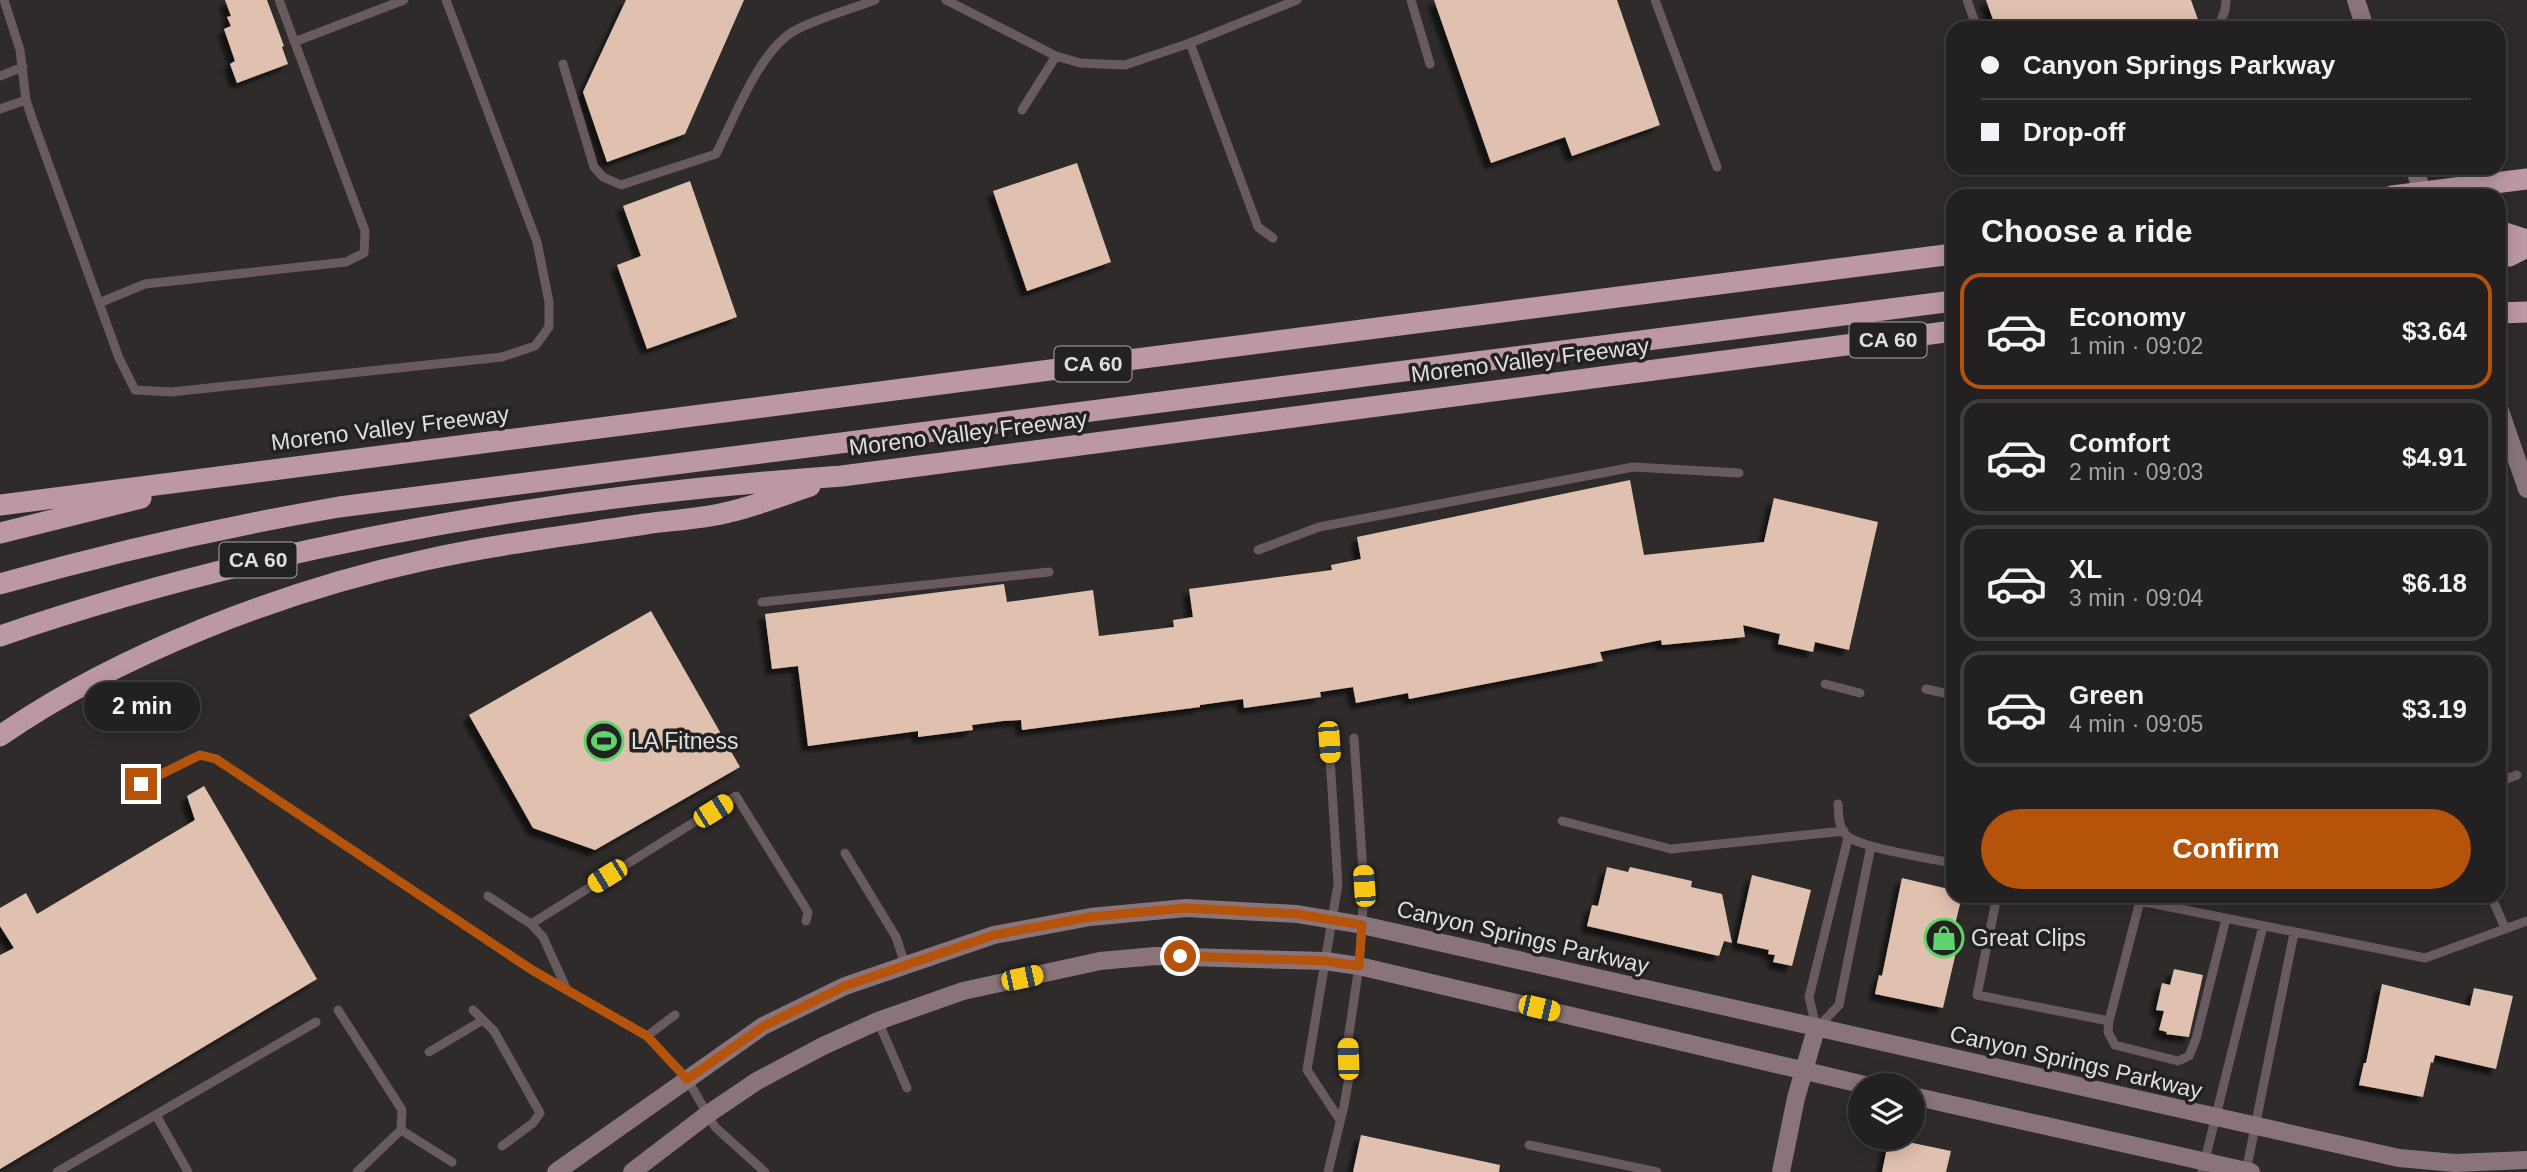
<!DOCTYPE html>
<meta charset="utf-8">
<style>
:root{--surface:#222020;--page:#2a2829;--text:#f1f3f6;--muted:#a2a3a5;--line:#3f3e3e;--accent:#b45309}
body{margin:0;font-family:Arial,sans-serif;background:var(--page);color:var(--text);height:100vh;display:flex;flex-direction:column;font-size:26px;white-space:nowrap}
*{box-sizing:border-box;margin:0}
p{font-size:23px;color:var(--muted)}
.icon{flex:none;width:38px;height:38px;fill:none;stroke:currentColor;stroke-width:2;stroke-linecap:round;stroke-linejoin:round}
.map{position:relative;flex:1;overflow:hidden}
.details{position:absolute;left:1946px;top:189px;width:560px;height:714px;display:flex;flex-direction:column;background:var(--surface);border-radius:21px;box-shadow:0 4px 18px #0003,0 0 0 2px var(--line)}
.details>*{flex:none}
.banner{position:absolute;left:1946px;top:21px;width:560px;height:154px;border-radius:21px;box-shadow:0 4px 18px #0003,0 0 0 2px var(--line);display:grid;align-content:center;height:154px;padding:0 35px;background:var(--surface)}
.tools{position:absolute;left:1848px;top:1073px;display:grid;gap:14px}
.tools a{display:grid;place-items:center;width:77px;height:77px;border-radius:50%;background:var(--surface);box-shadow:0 4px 18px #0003,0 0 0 2px var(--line);font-size:35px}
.end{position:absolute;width:32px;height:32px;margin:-16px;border:9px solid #b45309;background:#fff;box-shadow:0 0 0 4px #fff}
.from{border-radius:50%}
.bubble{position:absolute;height:49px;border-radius:24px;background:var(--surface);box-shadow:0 4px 18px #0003,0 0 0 2px var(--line);font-size:23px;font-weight:800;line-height:49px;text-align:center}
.car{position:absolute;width:21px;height:42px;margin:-21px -10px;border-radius:9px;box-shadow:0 0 5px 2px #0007;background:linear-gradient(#f5c518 24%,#345 0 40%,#f5c518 0 76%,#345 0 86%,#f5c518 0)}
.banner b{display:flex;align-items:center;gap:24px;height:66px;font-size:26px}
.banner b+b{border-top:2px solid var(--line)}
.banner i{width:18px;height:18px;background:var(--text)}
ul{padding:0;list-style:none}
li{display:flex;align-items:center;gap:21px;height:116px;margin:0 14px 10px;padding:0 21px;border:4px solid var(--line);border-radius:21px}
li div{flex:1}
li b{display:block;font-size:26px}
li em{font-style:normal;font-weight:800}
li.selected{border-color:var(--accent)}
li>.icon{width:63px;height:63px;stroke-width:1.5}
h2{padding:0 35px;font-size:32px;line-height:84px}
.primary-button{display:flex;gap:14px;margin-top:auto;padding:14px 35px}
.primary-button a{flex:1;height:80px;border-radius:42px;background:var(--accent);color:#fff;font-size:28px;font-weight:800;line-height:80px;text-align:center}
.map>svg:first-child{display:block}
.building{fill:#e0c0af;filter:url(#shadow)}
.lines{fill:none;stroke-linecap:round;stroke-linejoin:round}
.lane{stroke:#685a5e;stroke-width:9}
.secondary{stroke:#8a747a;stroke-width:18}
.highway{stroke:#bc99a2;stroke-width:21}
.route{stroke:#b45309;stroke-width:9}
.labels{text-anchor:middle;stroke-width:7;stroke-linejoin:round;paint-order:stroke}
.shield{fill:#242121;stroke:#a8a5a5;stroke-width:2}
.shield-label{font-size:21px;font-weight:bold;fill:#e0dedd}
.street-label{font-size:23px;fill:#e0dedd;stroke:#242121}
.poi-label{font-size:23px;fill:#e0dedd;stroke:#242121;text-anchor:start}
</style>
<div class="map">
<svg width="2527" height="1172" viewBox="0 0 2527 1172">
<defs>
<filter id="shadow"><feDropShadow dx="-6" dy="6" stdDeviation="2" flood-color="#0009"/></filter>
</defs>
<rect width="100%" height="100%" fill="#2e2b2a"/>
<path class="building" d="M225,0H267L284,46L282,47L288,64L237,83L230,64L235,61L224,29L231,26L227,17L231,16Z
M626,0H744L685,134L607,162L583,92Z
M1434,0H1617L1660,125L1572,156L1565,137L1491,163Z
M1986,0H2191L2201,28H1996Z
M1077,163L1111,262L1027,291L993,191Z
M690,181L737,317L647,349L617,265L641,256L623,206Z
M1630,480L1644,555L1764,542L1774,498L1878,522L1849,650L1815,642L1813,652L1778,644L1780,634L1743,625L1745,637L1662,645L1661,640L1600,652L1603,661L1409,699L1408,693L1356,703L1353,687L1320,692L1321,697L1244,708L1243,699L1200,705V707L1022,730L1021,720L1003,721L972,725L973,730L918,737V731L808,746L798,666L772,669L765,614L1004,584L1007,602L1093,590L1099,636L1174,627L1173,620L1193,617L1189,589L1332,570L1331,565L1361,559L1357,537Z
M651,611L740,767L595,850L533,828L469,715Z
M204,786L317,979L0,1169V955L14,948L0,926V908L26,893L37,914L195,820L187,796Z
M1607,867L1628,872L1630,867L1692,881L1691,887L1722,894L1732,943L1724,941L1719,956L1587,926L1592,905L1598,906Z
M1752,875L1811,890L1792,966L1773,962L1775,955L1768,954L1769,950L1737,943Z
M1902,878L1953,890V896H1962L1954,929L1961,931L1943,1008L1875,994L1879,975L1882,976Z
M2174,969L2203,975L2189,1037L2166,1034L2167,1032L2159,1030L2164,1011L2156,1010L2162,983L2170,985Z
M2382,984L2470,1006L2474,988L2513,996L2496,1069L2435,1055L2433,1063L2431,1062L2423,1097L2359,1085L2364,1063H2366Z
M1361,1135L1500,1165L1499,1172H1353Z
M1889,1138L1951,1151L1946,1172H1882Z"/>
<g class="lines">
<path class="lane" d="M4,0L20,50L26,100L33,121L119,358L135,390L171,392L502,357L535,346L549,327V302L537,242L446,0
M946,0L1056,56L1080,63L1125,65L1190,43L1297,0
M1411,0L1430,64
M1655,0L1717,167
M1967,0L1977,28
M2218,28L2225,10L2226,0
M294,42L404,0
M1190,43L1258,227L1273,238
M563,64L594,167L603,177L621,185L716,154C734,119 759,51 794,31C818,18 849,10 875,0
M0,76L23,67
M0,109L26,100
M1022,110L1056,56
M99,303L145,284L346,262L364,253L365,231L279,0
M1258,550L1319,527L1633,467L1739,473
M762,602L1049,572
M1825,684L1860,693
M1926,689L1953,695
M1329,742L1338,884L1307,1070L1340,1120
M2499,782L2517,775
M141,784L200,755L216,759L532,970L647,1036L687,1079L715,1127L765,1172
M1838,804C1839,816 1838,826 1846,835C1859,848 1932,859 1953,863
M1562,821L1671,849L1844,831
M845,853L896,937L905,964
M488,896L531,924L543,937L567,990
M1997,896L1977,995L2109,1021L2140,901
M2115,896L2425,958L2527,921
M2491,896L2505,928
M531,924L736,796L808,912L806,921
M338,1010L402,1110L401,1130L357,1172
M473,1010L494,1031L540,1113L533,1123L502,1146
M878,1021L907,1088
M2109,1021L2108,1032L2115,1045L2178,1061L2189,1056L2196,1039L2226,919
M1816,1027L1809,997L1848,838
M1818,1027L1839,1005L1871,846
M647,1036L675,1015
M429,1052L483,1020
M156,1115L188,1172
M401,1130L452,1162
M1529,1145L1657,1172
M57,1172L316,1022
M1328,1172L1344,1106L1349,1077L1348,1040L1359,966L1362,925L1364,886L1354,738
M2202,1172L2263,926
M2246,1172L2294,933"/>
<path class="secondary" d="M2356,0L2365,28
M2414,168L2424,196
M2499,408L2527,489
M1913,1096L2251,1172
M556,1172L763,1026L845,986L994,935L1090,917L1186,908L1297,914L1362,925L2399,1158L2455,1163L2527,1160
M632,1172L708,1114L757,1081L823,1046L878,1021L963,991L1100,961L1155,956L1325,961L1359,966L1865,1085
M1781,1172L1796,1098L1816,1029"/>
<path class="highway" d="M2392,196L2527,179
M2499,231L2527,240
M2499,257L2509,256L2527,247
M2499,313L2527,312
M0,505L1953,254
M0,533L141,498
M0,584C112,552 224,527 339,507L1953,301
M0,636C271,543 556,496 842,476L1953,331
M0,736C118,654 285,590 425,560C497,544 572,535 645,524C673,520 702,519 729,512C756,506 783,495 810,486"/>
</g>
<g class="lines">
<path class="route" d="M141,784L200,755L216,759L532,970L647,1036L687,1079L764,1026L845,986L994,935L1090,917L1186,908L1297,914L1362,925L1359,966L1325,961L1180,956"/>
</g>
<defs>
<symbol id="stadium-ring" viewBox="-11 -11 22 22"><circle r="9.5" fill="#242121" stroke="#5ed56c" stroke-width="1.5"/><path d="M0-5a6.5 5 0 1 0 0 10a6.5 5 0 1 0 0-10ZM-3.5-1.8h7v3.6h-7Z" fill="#5ed56c"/></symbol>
<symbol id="shop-ring" viewBox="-11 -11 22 22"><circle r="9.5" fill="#242121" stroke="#5ed56c" stroke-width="1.5"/><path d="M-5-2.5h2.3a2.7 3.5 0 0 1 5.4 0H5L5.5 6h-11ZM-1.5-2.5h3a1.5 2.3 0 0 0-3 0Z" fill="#5ed56c"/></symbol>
</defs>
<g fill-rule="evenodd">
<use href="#stadium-ring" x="582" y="719" width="44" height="44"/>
<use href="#shop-ring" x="1922" y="916" width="44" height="44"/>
</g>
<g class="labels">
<g class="shield">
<rect x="1849.5" y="322.5" width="77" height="35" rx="5"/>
<rect x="1054.5" y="346.5" width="77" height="35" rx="5"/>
<rect x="219.5" y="542.5" width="77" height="35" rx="5"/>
</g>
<g class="shield-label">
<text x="1888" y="347">CA 60</text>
<text x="1093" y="371">CA 60</text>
<text x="258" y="567">CA 60</text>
</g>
<g class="street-label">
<text transform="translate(1530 360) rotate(-7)" y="8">Moreno Valley Freeway</text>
<text transform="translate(390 428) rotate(-7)" y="8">Moreno Valley Freeway</text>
<text transform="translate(968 433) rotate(-7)" y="8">Moreno Valley Freeway</text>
<text transform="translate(1523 937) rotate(13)" y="8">Canyon Springs Parkway</text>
<text transform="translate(2076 1062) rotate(13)" y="8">Canyon Springs Parkway</text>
</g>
<g class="poi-label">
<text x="631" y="749">LA Fitness</text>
<text x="1971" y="946">Great Clips</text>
</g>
</g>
</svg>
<div class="tools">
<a><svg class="icon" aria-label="layers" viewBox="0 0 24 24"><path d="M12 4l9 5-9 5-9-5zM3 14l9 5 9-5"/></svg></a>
</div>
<i class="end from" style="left:1180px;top:956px"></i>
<i class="end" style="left:141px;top:784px"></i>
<div class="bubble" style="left:84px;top:682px;width:116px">2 min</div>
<i class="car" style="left:1329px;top:742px;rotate:176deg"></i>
<i class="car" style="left:713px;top:811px;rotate:58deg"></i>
<i class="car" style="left:607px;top:876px;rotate:238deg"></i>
<i class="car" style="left:1364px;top:886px;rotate:356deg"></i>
<i class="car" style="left:1022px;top:978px;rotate:78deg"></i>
<i class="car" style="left:1539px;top:1008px;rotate:103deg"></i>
<i class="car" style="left:1348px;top:1059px;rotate:358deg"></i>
<div class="banner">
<b><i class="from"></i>Canyon Springs Parkway</b>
<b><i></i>Drop-off</b>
</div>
<section class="details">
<h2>Choose a ride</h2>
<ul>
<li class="selected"><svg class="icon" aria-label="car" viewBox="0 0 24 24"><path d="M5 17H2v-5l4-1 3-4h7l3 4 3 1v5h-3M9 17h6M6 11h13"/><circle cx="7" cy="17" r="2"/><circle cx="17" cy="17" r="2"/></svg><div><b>Economy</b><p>1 min · 09:02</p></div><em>$3.64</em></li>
<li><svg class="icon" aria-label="car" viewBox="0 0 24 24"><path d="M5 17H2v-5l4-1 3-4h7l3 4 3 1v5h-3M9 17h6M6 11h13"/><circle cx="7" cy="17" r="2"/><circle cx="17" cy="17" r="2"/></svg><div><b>Comfort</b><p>2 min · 09:03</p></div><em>$4.91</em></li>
<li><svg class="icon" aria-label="car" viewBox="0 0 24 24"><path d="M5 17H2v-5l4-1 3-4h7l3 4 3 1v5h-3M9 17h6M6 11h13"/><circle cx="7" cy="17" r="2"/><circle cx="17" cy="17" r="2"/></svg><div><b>XL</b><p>3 min · 09:04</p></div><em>$6.18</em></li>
<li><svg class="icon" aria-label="car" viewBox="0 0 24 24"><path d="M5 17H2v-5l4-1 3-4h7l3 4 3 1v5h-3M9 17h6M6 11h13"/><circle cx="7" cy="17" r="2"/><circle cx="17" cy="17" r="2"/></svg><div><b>Green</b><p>4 min · 09:05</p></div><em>$3.19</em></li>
</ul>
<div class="primary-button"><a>Confirm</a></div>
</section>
</div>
